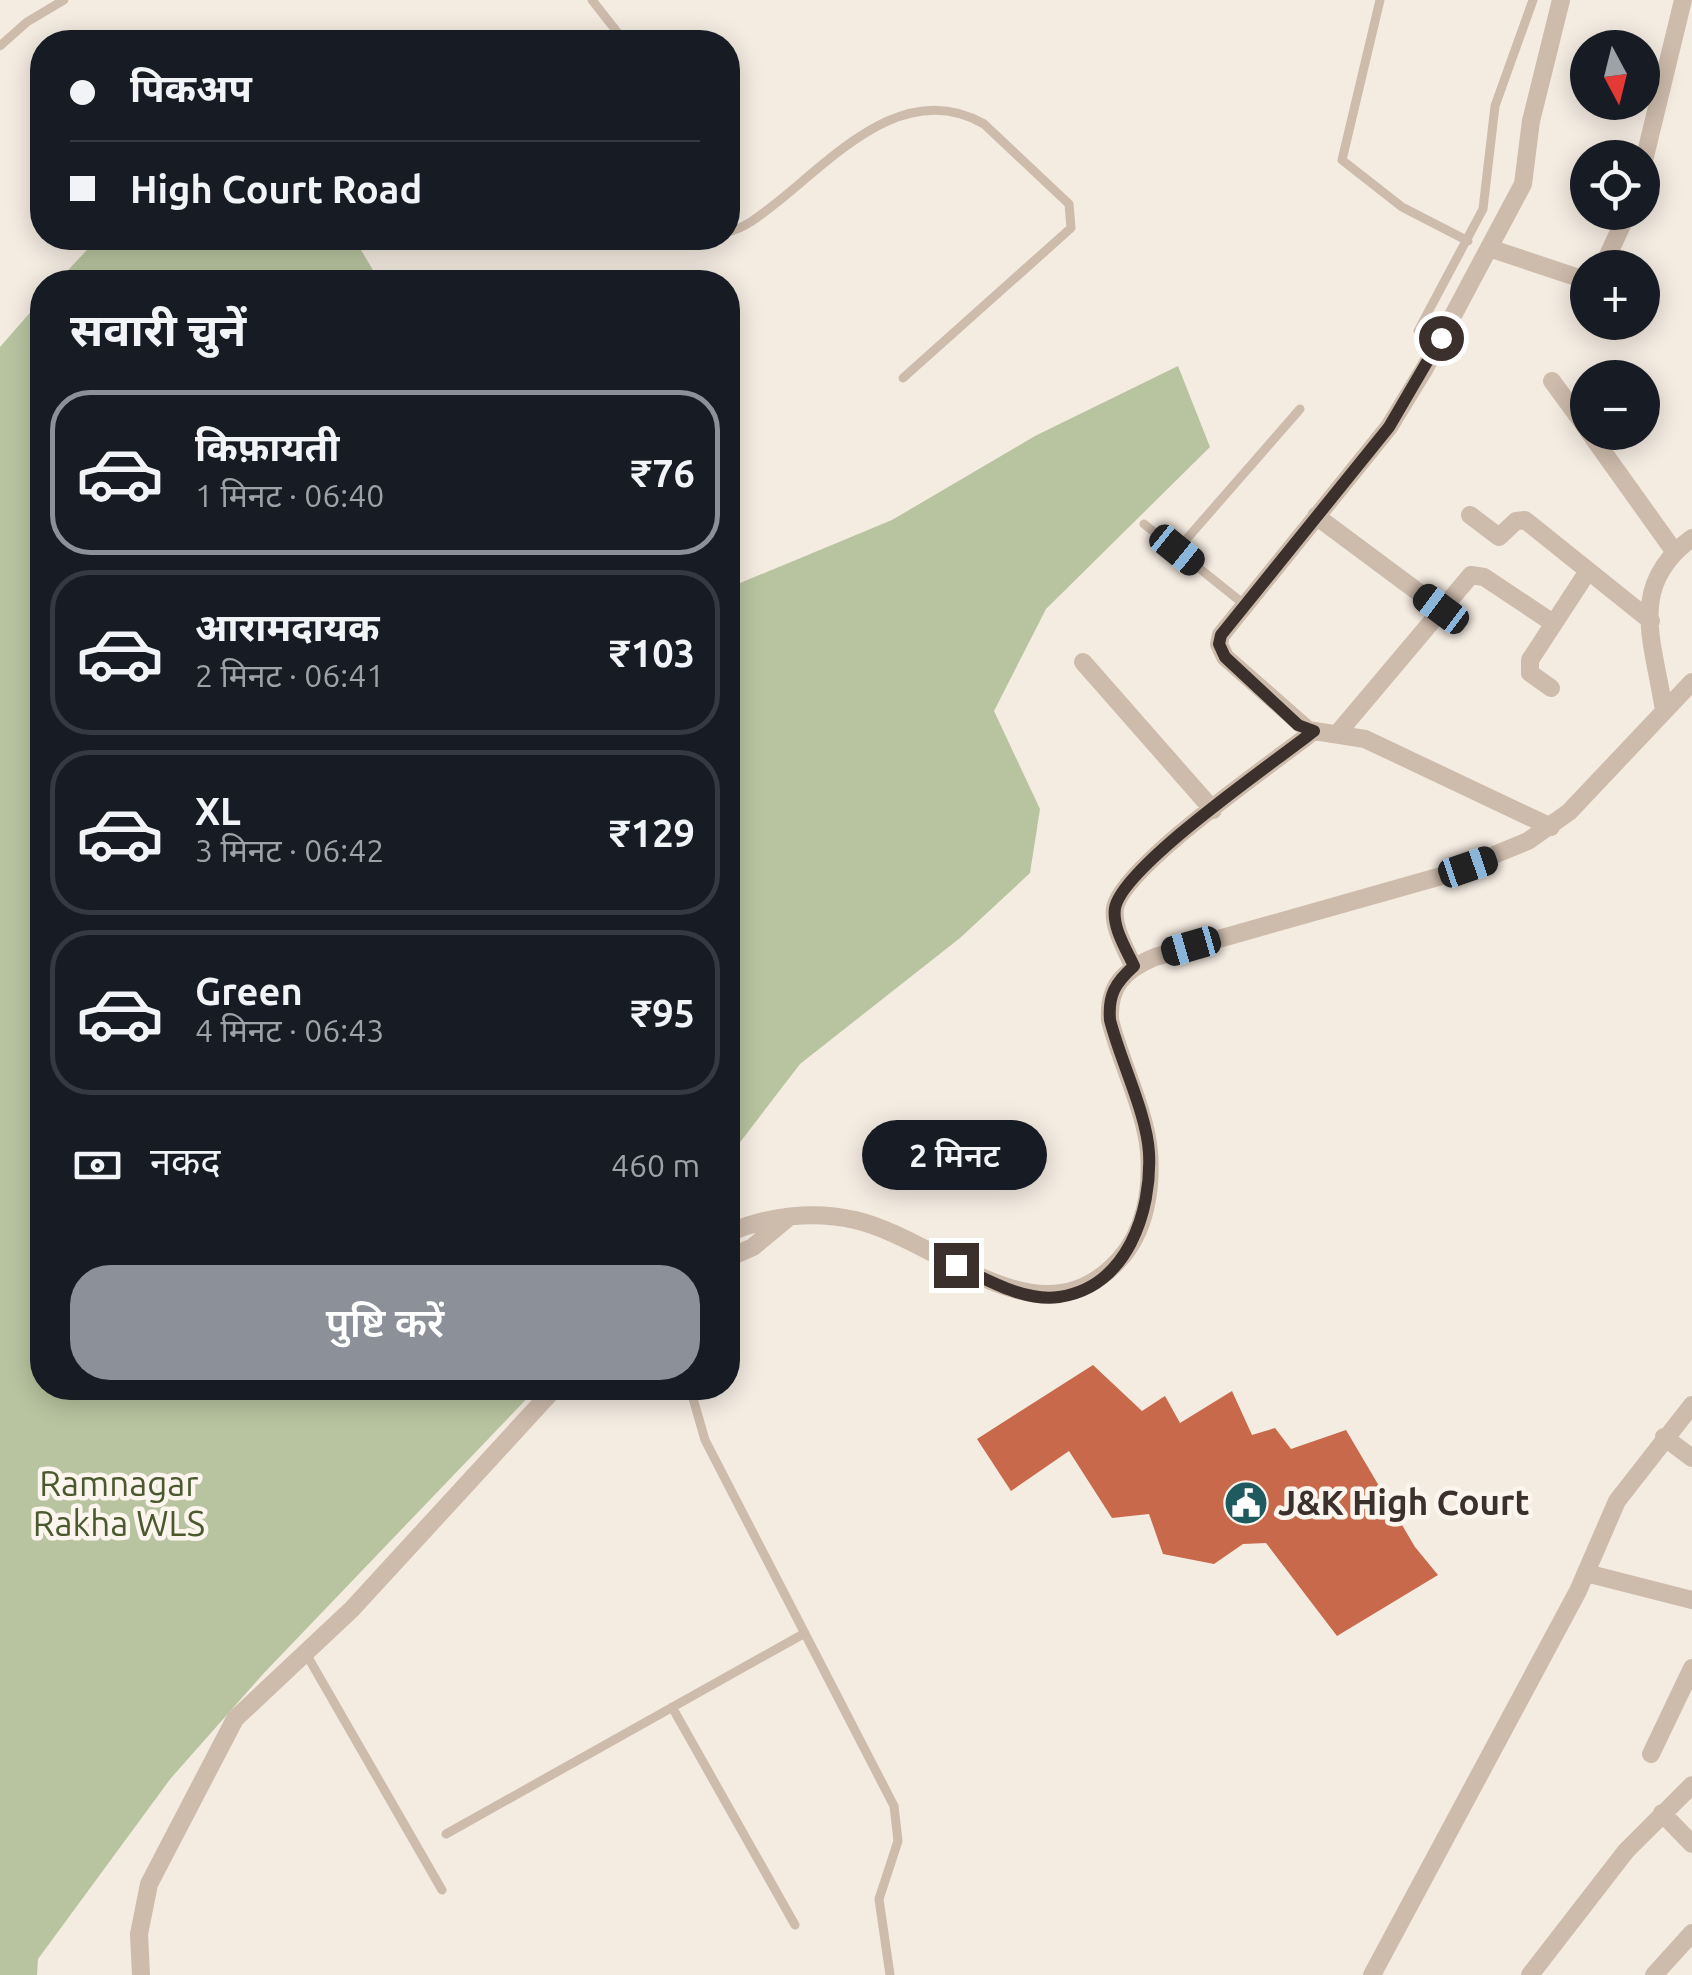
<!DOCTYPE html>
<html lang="hi">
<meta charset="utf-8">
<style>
:root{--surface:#171b24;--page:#242831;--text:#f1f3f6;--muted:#9ea1a6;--line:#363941;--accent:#8c9099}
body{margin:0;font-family:Ubuntu,"Noto Sans Devanagari",sans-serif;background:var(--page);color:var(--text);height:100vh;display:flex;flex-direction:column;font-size:38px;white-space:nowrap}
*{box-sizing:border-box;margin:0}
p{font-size:32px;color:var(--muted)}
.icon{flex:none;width:55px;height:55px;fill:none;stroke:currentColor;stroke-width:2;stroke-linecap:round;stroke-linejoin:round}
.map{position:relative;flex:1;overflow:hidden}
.side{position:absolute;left:30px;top:270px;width:710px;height:1130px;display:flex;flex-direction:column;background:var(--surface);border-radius:40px;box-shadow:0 5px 25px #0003}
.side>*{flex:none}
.hud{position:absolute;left:30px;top:30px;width:710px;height:220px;border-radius:40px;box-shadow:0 5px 25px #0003;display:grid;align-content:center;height:220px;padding:0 40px;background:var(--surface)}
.needle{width:65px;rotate:173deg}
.fabs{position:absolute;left:1570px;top:30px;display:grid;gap:20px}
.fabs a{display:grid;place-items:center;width:90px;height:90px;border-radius:50%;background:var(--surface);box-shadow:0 5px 25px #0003;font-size:50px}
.end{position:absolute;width:45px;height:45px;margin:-22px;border:12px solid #3b302b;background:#fff;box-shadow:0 0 0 5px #fff}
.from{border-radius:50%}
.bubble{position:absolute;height:70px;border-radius:35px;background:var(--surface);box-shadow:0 5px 25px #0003;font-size:32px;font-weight:600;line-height:70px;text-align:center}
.car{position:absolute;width:30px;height:60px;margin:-30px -15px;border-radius:12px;box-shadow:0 0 8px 2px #0007;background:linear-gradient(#222 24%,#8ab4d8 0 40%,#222 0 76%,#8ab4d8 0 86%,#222 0)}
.hud b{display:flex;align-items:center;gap:35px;height:95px;font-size:38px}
.hud b+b{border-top:2px solid var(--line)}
.hud i{width:25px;height:25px;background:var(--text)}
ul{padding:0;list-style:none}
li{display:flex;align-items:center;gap:30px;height:165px;margin:0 20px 15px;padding:0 20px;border:5px solid var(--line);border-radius:40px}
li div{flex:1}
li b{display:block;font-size:38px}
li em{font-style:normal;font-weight:600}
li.on{border-color:var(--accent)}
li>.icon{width:90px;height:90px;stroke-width:1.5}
h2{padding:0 40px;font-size:45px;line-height:120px}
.pay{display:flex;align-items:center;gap:25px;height:110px;padding:0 40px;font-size:38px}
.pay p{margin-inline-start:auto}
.cta{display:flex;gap:20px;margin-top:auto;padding:20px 40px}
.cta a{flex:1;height:115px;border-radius:40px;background:var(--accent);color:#fff;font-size:40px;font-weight:600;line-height:115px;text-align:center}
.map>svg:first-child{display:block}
.green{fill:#b8c4a0}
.building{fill:#c8694b}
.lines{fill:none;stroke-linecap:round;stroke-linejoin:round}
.service{stroke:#cdbbac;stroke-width:9}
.minor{stroke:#cdbbac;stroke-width:18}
.route{stroke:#3b302b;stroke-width:12}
.labels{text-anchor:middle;stroke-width:9;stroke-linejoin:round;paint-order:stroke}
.park-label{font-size:35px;fill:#4a5a2e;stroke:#fbf5ee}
.poi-label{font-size:35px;font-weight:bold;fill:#3b302b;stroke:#fbf5ee;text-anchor:start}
</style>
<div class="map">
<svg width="1692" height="1975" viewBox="0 0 1692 1975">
<rect width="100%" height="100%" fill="#f4ebe1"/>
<path class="green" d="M98,238H354L380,282H57Z
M42,299V1388H537L264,1673L171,1778L38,1959L37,1975H0V347Z
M1178,366L1210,447L1046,609L994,711L1040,809L1030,873L960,938L800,1064L728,1158V588L892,520L1035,436Z"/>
<path class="building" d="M1093,1365L1142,1411L1165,1396L1180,1423L1232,1391L1252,1435L1275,1428L1291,1449L1346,1430L1415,1547L1438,1575L1337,1636L1266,1543L1243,1544L1214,1564L1163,1554L1149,1514L1112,1518L1069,1451L1011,1491L977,1439Z"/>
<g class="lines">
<path class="service" d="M592,0L625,42
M1380,0L1342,160L1402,207L1468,241
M0,46L27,22L64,0
M728,232C748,227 763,213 780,200C837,154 906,79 984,124L1069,204L1071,228L903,378
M1418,331L1483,209L1495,106L1533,0
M1144,524L1245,605
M1177,550L1300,409
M690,1388L705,1440L894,1806L898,1841L879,1899L890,1975
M305,1652L442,1890
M672,1707L795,1925
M446,1834L805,1633"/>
<path class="minor" d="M1642,169L1683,0
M1489,248L1588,281
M1602,268L1628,212
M1552,381L1588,430
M1589,432L1674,551
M1470,515L1499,537L1516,521L1525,520L1651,621
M1316,516L1441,609
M1083,662L1213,810
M1551,688L1530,673V660L1588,571
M1664,711C1654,642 1626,586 1692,538
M1337,734L1471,575L1484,577L1553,623
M1551,827L1365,739L1308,730L1225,657L1219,644L1221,635L1389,427L1425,368L1523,184L1531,121L1561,0
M1133,966C1126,949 1112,927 1115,908C1123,866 1276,761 1314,731
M728,1233C767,1216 813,1210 855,1220C941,1240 1039,1348 1119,1260C1145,1232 1152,1190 1149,1152C1146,1112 1120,1061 1110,1020C1108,986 1124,970 1155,957L1445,875L1528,841L1569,812L1692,682
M728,1258L753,1247L789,1217
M1664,1437L1692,1458
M1586,1573L1692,1600
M1651,1754L1692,1668
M1662,1813L1692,1844
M141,1975L139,1934L149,1884L235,1719L352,1609L555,1388
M1372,1975L1578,1591L1617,1501L1692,1405
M1530,1975L1626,1851L1692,1785
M1654,1975L1692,1933"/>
</g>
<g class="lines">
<path class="route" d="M956,1265C986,1279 1024,1302 1059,1297C1127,1287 1152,1212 1149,1153C1147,1114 1120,1060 1110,1020C1108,995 1115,983 1134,966C1126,949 1112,927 1115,908C1123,866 1276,761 1314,731L1298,725L1225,657L1219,644L1221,635L1389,427L1441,338"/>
</g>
<defs>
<symbol id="civic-disc" viewBox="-11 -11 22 22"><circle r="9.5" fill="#1f5a5e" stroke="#fbf5ee"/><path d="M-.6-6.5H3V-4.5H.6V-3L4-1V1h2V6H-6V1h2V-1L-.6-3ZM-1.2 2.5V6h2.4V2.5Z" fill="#fff"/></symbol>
</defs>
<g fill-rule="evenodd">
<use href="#civic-disc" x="1221" y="1478" width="50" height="50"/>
</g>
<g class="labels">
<g class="park-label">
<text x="119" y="1496">Ramnagar<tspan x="119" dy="40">Rakha WLS</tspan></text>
</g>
<g class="poi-label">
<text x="1278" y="1515">J&amp;K High Court</text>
</g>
</g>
</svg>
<div class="fabs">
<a><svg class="needle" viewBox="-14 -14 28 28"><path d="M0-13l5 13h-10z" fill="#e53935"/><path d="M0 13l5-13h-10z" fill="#9ea1a6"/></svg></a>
<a><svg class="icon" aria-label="locate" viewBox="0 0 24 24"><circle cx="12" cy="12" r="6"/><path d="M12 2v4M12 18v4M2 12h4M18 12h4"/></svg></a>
<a>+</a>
<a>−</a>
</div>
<i class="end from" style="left:1441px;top:338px"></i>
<i class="end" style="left:956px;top:1265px"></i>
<div class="bubble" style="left:862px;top:1120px;width:185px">2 मिनट</div>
<i class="car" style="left:1177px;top:550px;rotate:129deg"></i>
<i class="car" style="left:1441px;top:609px;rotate:307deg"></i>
<i class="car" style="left:1468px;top:867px;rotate:71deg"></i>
<i class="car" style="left:1191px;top:946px;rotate:254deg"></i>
<div class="hud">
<b><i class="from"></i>पिकअप</b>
<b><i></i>High Court Road</b>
</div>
<section class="side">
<h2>सवारी चुनें</h2>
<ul>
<li class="on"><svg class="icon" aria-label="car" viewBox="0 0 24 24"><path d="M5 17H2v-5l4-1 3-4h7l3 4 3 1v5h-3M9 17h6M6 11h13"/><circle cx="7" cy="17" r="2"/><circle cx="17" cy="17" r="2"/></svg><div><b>किफ़ायती</b><p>1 मिनट · 06:40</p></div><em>₹76</em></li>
<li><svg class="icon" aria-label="car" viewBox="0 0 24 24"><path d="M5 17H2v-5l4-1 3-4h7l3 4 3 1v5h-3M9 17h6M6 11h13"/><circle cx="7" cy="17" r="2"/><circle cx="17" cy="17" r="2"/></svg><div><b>आरामदायक</b><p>2 मिनट · 06:41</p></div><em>₹103</em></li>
<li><svg class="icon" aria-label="car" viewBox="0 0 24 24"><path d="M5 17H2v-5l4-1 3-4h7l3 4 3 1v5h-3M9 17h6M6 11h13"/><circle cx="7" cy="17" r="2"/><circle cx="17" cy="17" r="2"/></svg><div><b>XL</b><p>3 मिनट · 06:42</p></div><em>₹129</em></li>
<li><svg class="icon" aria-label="car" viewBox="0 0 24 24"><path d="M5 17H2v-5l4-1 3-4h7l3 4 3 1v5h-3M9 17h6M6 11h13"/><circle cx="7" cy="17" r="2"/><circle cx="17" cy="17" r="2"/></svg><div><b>Green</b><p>4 मिनट · 06:43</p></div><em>₹95</em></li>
</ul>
<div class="pay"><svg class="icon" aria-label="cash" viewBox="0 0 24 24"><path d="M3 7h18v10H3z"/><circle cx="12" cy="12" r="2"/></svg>नकद<p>460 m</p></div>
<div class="cta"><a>पुष्टि करें</a></div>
</section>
</div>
